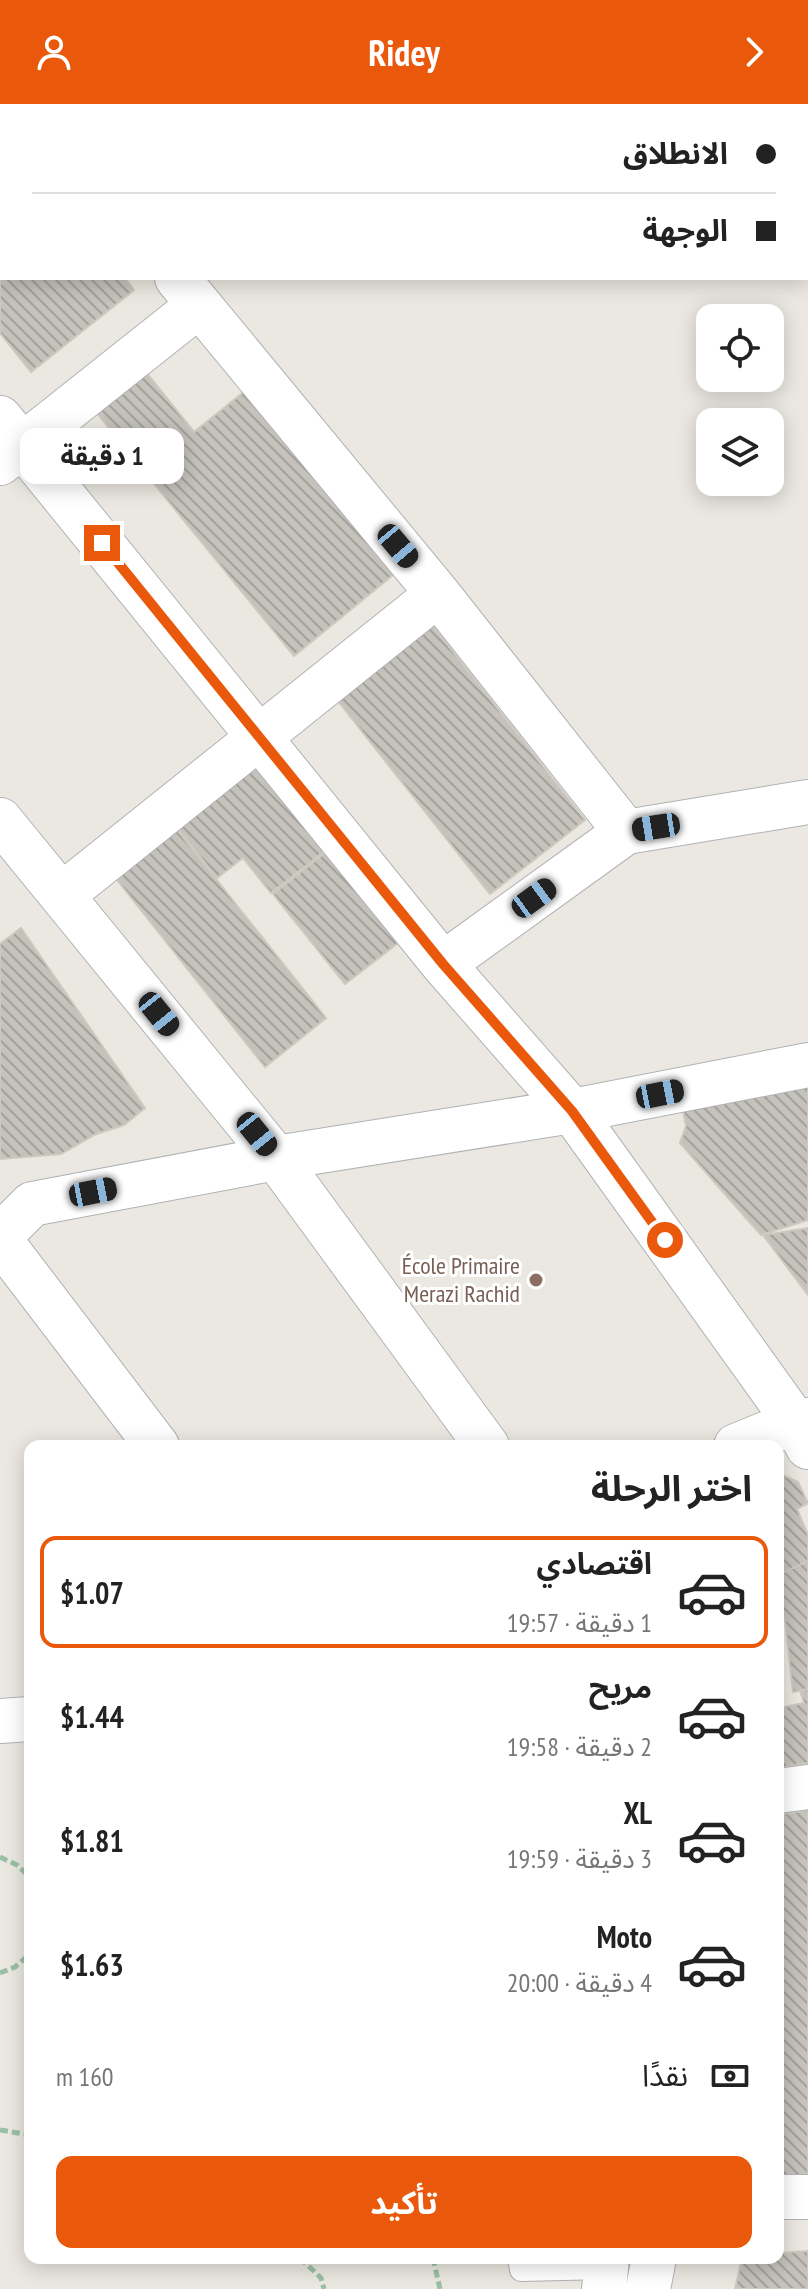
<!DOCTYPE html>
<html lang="ar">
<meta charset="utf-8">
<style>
:root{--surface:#fff;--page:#f2f2f2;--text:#222;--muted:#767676;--line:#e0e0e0;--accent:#ea580c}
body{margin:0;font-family:"PT Sans Narrow","Noto Sans Arabic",sans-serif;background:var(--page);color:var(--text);direction:rtl;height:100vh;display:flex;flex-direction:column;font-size:30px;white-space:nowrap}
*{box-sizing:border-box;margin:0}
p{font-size:26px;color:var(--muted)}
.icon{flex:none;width:44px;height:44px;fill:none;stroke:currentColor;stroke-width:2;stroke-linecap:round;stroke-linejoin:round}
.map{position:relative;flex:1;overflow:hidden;direction:ltr}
.sheet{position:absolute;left:24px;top:1336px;width:760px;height:824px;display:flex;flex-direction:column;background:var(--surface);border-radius:16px;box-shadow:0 4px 20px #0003;direction:rtl}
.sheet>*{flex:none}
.hud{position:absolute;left:0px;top:0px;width:808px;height:176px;box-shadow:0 4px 20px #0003;direction:rtl;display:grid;align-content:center;height:176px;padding:0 32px;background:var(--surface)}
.controls{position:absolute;left:696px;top:200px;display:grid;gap:16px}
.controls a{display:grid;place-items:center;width:88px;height:88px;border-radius:16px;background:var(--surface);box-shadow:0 4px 20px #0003;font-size:40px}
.end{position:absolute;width:36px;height:36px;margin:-18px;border:10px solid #ea580c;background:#fff;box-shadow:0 0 0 4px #fff}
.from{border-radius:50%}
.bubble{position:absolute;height:56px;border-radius:16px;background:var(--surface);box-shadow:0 4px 20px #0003;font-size:26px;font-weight:700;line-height:56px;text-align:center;direction:rtl}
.car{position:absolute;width:24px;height:48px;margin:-24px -12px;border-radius:10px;box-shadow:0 0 6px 2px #0007;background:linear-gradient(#222 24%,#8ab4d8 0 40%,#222 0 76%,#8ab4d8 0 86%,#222 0)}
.hud b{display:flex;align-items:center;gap:28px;height:76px;font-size:30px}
.hud b+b{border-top:2px solid var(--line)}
.hud i{width:20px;height:20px;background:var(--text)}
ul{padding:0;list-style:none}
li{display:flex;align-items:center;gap:24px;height:112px;margin:0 16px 12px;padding:0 16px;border:4px solid transparent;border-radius:16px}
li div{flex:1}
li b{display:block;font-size:30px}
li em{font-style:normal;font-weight:700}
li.current{border-color:var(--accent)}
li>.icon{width:72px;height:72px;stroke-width:1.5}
h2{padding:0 32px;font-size:36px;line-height:96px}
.pay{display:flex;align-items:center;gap:20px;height:88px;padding:0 32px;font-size:30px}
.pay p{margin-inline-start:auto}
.action{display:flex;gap:16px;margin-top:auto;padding:16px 32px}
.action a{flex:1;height:92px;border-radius:16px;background:var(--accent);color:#fff;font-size:32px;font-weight:700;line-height:92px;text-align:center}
header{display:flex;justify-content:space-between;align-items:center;height:104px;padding:0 32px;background:var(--accent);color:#fff;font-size:36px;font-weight:700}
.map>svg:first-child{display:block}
.building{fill:url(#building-back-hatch);stroke:#cec9bf;stroke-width:2}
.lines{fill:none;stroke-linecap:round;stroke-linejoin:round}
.service-casing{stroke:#b0b2b6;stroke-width:24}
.minor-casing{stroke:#b0b2b6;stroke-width:46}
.path{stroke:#99c0a4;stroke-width:5;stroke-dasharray:8 4;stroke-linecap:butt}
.service{stroke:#fff;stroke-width:22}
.minor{stroke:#fff;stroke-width:44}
.route{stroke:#ea580c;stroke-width:10}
.education-dot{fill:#8d6e63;stroke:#fff;stroke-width:3}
.labels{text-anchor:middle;stroke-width:6;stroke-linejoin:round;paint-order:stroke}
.education-label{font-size:24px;fill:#785e54;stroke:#fff;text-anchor:end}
</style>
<header><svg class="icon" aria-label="forward" viewBox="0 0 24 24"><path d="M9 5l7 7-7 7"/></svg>Ridey<svg class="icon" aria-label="person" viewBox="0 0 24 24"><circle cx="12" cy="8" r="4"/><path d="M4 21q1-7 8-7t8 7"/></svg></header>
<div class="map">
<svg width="808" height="2185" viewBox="0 0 808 2185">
<defs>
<pattern id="building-back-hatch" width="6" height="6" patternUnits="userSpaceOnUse" patternTransform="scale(2)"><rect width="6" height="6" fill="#c5c2bc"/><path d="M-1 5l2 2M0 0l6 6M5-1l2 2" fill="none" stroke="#a3a19c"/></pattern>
</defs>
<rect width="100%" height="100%" fill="#eae8e0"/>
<path class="building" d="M0,17L2,174H125L134,186L31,268L0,229Z
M145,267L194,328L250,283L399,466L294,552L95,307Z
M428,516L585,716L490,790L334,592Z
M250,648L326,746L271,789L243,754L217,774L168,712Z
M167,713L326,914L265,963L106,762Z
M326,748L398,839L345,880L273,790Z
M21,824L145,1004L124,1021L96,1030L61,1050L0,1055V840Z
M808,975V1116L761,1131L680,1039L686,1022L680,992Z
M808,1124V1191L763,1131Z
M778,1369L798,1378L808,1399L797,1405L808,1431V1457L778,1471Z
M808,1457V1585L793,1588L785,1516L778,1495V1471Z
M808,1585V1659L778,1664V1604L804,1599L800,1587Z
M808,1706V2091L778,2096V1711Z
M808,2147V2185H735L742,2154H778V2149Z"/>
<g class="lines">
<defs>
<path id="service" d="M519,2154L521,2166L606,2164"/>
<path id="minor" d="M44,0L46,2
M177,174L438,490L626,728L808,698
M0,314L443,860L572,1007L795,1318L808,1343
M0,359L198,202
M0,716L276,1054L487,1342
M62,791L438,490
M443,860L626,728
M0,1132L32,1100L276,1054L572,1007L808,961
M0,1136L157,1342
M736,1342L795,1318L808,1316
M0,1617L30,1615
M778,1687L808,1683
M778,2093H808
M604,2185L607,2154
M648,2185L654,2154"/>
</defs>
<use href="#service" class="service-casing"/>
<use href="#minor" class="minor-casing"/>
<path class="path" d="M0,1753L17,1761L30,1773
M0,1869L15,1863L30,1850
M0,2026L30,2031
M300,2154L321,2174L324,2185
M433,2154L440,2185"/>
<use href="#service" class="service"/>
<use href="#minor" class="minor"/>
</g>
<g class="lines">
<path class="route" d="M102,439L443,860L572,1007L665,1136"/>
</g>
<circle class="education-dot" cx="536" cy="1176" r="8"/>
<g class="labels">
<g class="education-label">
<text x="520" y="1170">École Primaire<tspan x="520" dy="28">Merazi Rachid</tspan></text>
</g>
</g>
</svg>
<div class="controls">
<a><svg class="icon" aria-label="locate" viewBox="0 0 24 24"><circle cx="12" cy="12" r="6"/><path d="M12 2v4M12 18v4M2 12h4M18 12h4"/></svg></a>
<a><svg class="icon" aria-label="layers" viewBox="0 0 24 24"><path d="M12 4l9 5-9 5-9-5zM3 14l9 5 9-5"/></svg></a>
</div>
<i class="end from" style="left:665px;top:1136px"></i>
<i class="end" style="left:102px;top:439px"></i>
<div class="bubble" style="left:20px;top:324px;width:164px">1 دقيقة</div>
<i class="car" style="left:398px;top:442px;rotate:140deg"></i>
<i class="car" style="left:656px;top:723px;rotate:261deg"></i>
<i class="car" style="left:534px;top:794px;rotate:54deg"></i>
<i class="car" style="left:159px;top:910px;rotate:141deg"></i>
<i class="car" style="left:660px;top:990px;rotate:79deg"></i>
<i class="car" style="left:257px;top:1030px;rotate:141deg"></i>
<i class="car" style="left:93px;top:1088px;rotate:79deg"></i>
<div class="hud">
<b><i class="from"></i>الانطلاق</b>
<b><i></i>الوجهة</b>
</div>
<section class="sheet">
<h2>اختر الرحلة</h2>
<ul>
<li class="current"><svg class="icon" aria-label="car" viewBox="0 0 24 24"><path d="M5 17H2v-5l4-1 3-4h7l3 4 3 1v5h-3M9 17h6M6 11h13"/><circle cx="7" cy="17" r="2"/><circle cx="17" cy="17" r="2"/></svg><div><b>اقتصادي</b><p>1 دقيقة · 19:57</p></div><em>$1.07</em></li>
<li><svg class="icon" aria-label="car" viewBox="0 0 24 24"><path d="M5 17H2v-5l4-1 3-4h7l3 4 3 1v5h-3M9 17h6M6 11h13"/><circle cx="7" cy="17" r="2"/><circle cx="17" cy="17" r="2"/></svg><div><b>مريح</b><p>2 دقيقة · 19:58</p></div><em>$1.44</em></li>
<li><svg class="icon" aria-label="car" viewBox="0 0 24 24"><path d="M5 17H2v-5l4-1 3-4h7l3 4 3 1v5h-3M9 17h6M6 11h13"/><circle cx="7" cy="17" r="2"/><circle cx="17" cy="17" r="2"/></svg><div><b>XL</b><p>3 دقيقة · 19:59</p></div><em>$1.81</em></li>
<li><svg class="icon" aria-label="car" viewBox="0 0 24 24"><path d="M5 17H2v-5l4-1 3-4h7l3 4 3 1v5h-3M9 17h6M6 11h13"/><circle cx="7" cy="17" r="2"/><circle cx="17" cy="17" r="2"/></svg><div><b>Moto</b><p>4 دقيقة · 20:00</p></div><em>$1.63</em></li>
</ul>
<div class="pay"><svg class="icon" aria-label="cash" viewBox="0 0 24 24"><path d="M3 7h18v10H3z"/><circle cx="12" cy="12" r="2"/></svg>نقدًا<p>160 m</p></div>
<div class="action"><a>تأكيد</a></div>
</section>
</div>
